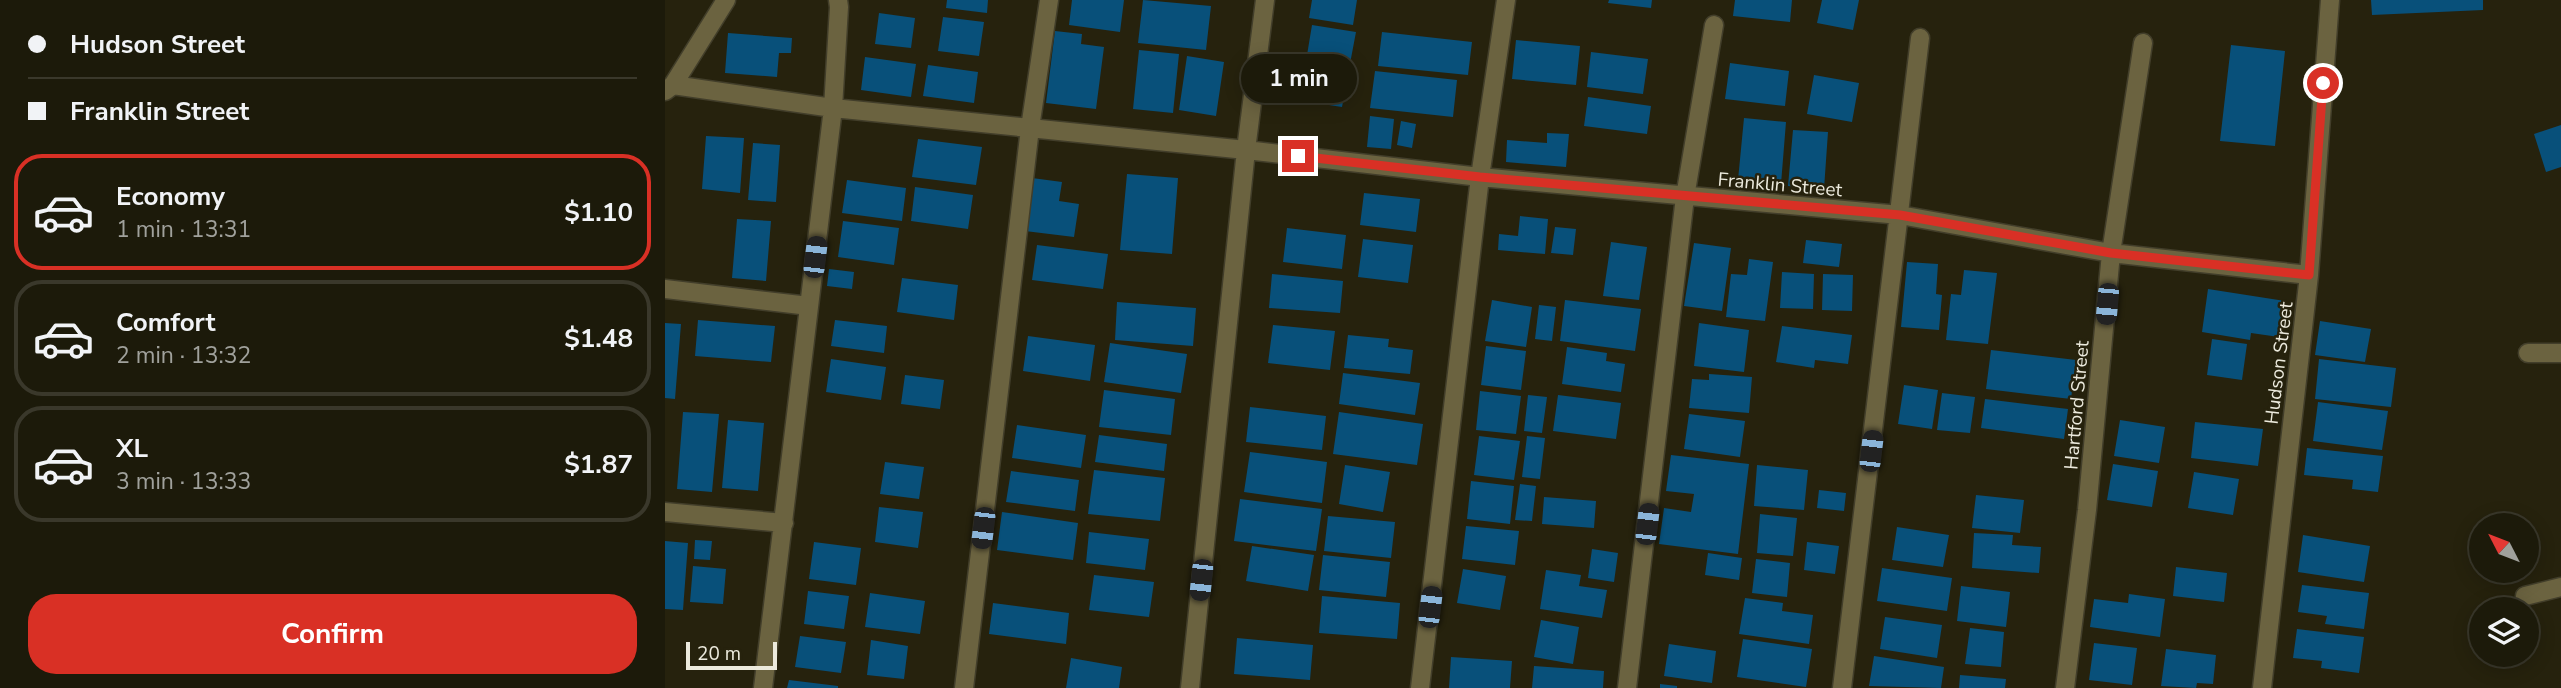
<!DOCTYPE html>
<meta charset="utf-8">
<style>
:root{--surface:#1c1a0a;--page:#252313;--text:#f1f3f6;--muted:#a0a19c;--line:#3a382b;--accent:#d93025}
body{margin:0;font-family:"Nunito Sans",sans-serif;background:var(--page);color:var(--text);height:100vh;display:flex;flex-direction:column;font-size:26px;white-space:nowrap}
*{box-sizing:border-box;margin:0}
p{font-size:23px;color:var(--muted)}
.icon{flex:none;width:38px;height:38px;fill:none;stroke:currentColor;stroke-width:2;stroke-linecap:round;stroke-linejoin:round}
.map{position:relative;flex:1;overflow:hidden}
.drawer{display:flex;flex-direction:column;background:var(--surface);width:665px}
.drawer>*{flex:none}
.banner{display:grid;align-content:center;height:154px;padding:0 28px;background:var(--surface)}
.needle{width:46px;rotate:312deg}
.buttons{position:absolute;left:1804px;top:513px;display:grid;gap:14px}
.buttons a{display:grid;place-items:center;width:70px;height:70px;border-radius:50%;background:var(--surface);box-shadow:0 4px 18px #0003,0 0 0 2px var(--line);font-size:35px}
.scale{position:absolute;left:21px;bottom:18px;width:91px;box-sizing:border-box;padding-left:7px;border:4px solid #eceadd;border-top:0;font-size:19px;line-height:24px;white-space:nowrap;color:#eceadd;-webkit-text-stroke:5px #26220d;paint-order:stroke}
.end{position:absolute;width:32px;height:32px;margin:-16px;border:9px solid #d93025;background:#fff;box-shadow:0 0 0 4px #fff}
.from{border-radius:50%}
.bubble{position:absolute;height:49px;border-radius:24px;background:var(--surface);box-shadow:0 4px 18px #0003,0 0 0 2px var(--line);font-size:23px;font-weight:700;line-height:49px;text-align:center}
.car{position:absolute;width:21px;height:42px;margin:-21px -10px;border-radius:9px;box-shadow:0 0 5px 2px #0007;background:linear-gradient(#222 24%,#8ab4d8 0 40%,#222 0 76%,#8ab4d8 0 86%,#222 0)}
.banner b{display:flex;align-items:center;gap:24px;height:66px;font-size:26px}
.banner b+b{border-top:2px solid var(--line)}
.banner i{width:18px;height:18px;background:var(--text)}
ul{padding:0;list-style:none}
li{display:flex;align-items:center;gap:21px;height:116px;margin:0 14px 10px;padding:0 14px;border:4px solid var(--line);border-radius:28px}
li div{flex:1}
li b{display:block;font-size:26px}
li em{font-style:normal;font-weight:700}
li.selected{border-color:var(--accent)}
li>.icon{width:63px;height:63px;stroke-width:1.5}
.primary-button{display:flex;gap:14px;margin-top:auto;padding:14px 28px}
.primary-button a{flex:1;height:80px;border-radius:28px;background:var(--accent);color:#fff;font-size:28px;font-weight:700;line-height:80px;text-align:center}
main{display:flex;flex:1;min-height:0}
.map>svg:first-child{display:block}
.building{fill:#08507a}
.lines{fill:none;stroke-linecap:round;stroke-linejoin:round}
.minor-casing{stroke:#423e2a;stroke-width:21}
.minor{stroke:#6b6340;stroke-width:18}
.route{stroke:#d93025;stroke-width:9}
.labels{text-anchor:middle;stroke-width:5;stroke-linejoin:round;paint-order:stroke}
.street-label{font-size:19px;fill:#eceadd;stroke:#26220d}
</style>
<main>
<section class="drawer">
<div class="banner">
<b><i class="from"></i>Hudson Street</b>
<b><i></i>Franklin Street</b>
</div>
<ul>
<li class="selected"><svg class="icon" aria-label="car" viewBox="0 0 24 24"><path d="M5 17H2v-5l4-1 3-4h7l3 4 3 1v5h-3M9 17h6M6 11h13"/><circle cx="7" cy="17" r="2"/><circle cx="17" cy="17" r="2"/></svg><div><b>Economy</b><p>1 min · 13:31</p></div><em>$1.10</em></li>
<li><svg class="icon" aria-label="car" viewBox="0 0 24 24"><path d="M5 17H2v-5l4-1 3-4h7l3 4 3 1v5h-3M9 17h6M6 11h13"/><circle cx="7" cy="17" r="2"/><circle cx="17" cy="17" r="2"/></svg><div><b>Comfort</b><p>2 min · 13:32</p></div><em>$1.48</em></li>
<li><svg class="icon" aria-label="car" viewBox="0 0 24 24"><path d="M5 17H2v-5l4-1 3-4h7l3 4 3 1v5h-3M9 17h6M6 11h13"/><circle cx="7" cy="17" r="2"/><circle cx="17" cy="17" r="2"/></svg><div><b>XL</b><p>3 min · 13:33</p></div><em>$1.87</em></li>
</ul>
<div class="primary-button"><a>Confirm</a></div>
</section>
<div class="map">
<svg width="1896" height="688" viewBox="0 0 1896 688">
<rect width="100%" height="100%" fill="#26220d"/>
<path class="building" d="M282,0H323L322,13L281,8Z
M407,0H459L455,32L404,25Z
M478,0L546,6L541,50L473,43Z
M647,0H692L688,25L644,18Z
M944,0H987L986,8L943,3Z
M1070,0H1127L1125,22L1068,16Z
M1157,0H1194L1188,30L1152,23Z
M1706,0H1818V10L1707,15Z
M214,13L250,18L246,48L210,44Z
M278,17L319,22L314,56L273,51Z
M647,25L691,32L684,69L641,61Z
M390,31L417,34L416,44L439,47L431,109L381,103Z
M717,32L807,42L803,75L713,66Z
M63,33L127,38L126,53H114L112,77L60,73Z
M851,40L915,46L911,85L847,79Z
M1566,45L1620,51L1610,146L1555,141Z
M474,50L514,54L508,113L468,109Z
M926,52L983,59L978,94L922,87Z
M522,56L559,62L551,116L514,110Z
M200,57L251,64L246,97L196,90Z
M1065,63L1124,71L1120,106L1060,99Z
M263,65L313,72L309,103L258,96Z
M644,69L683,75L677,107L638,101Z
M710,71L792,80L788,117L705,108Z
M1149,75L1194,83L1187,122L1142,114Z
M923,97L986,106L982,134L919,126Z
M705,116L729,119L726,149L702,147Z
M1079,118L1121,122L1116,184L1073,180Z
M736,121L751,124L747,148L732,145Z
M1896,125V167L1881,172L1869,134Z
M1128,130L1163,132L1159,189L1123,186Z
M882,133L904,134L901,167L841,162L842,140L882,143Z
M41,136L79,138L75,193L37,189Z
M253,139L317,147L311,185L247,177Z
M88,143L115,145L111,202L83,200Z
M462,174L513,178L507,254L455,250Z
M367,178L397,182L394,201L414,204L409,237L360,231Z
M182,180L241,188L237,221L177,213Z
M250,187L308,195L303,229L246,221Z
M699,193L755,199L751,232L695,225Z
M855,216L883,219L880,254L833,250L834,234L853,236Z
M72,219L106,221L101,281L67,278Z
M178,221L234,228L229,265L173,257Z
M890,227L911,229L908,255L886,253Z
M622,228L681,235L677,269L618,262Z
M698,239L748,245L743,283L693,277Z
M1141,240L1177,244L1174,267L1138,263Z
M946,242L982,247L974,300L938,296Z
M1029,243L1066,248L1057,311L1019,306Z
M372,245L443,254L438,289L367,280Z
M1084,259L1108,262L1100,321L1061,317L1066,274L1082,275Z
M1242,262L1273,264L1271,294L1277,295L1274,330L1236,327Z
M164,269L189,272L187,289L162,286Z
M1299,270L1332,273L1323,344L1281,340L1286,294L1296,295Z
M1117,272L1149,274L1148,309L1115,308Z
M607,274L678,281L675,313L604,308Z
M1158,274L1188,275L1187,311L1157,310Z
M237,278L293,285L289,320L232,312Z
M1543,289L1620,301L1614,337L1586,333L1585,340L1537,332Z
M827,300L867,307L861,347L820,341Z
M900,300L976,309L970,351L895,341Z
M452,302L531,308L528,346L450,340Z
M874,305L891,307L887,341L870,339Z
M33,320L110,326L106,362L30,356Z
M170,320L222,326L219,353L166,346Z
M1655,321L1706,329L1700,362L1650,355Z
M0,323L16,324L10,399L0,398Z
M1034,323L1084,330L1079,372L1029,366Z
M608,325L670,331L665,370L603,363Z
M1117,326L1187,335L1183,364L1150,360L1149,368L1111,362Z
M683,335L724,339L723,347L748,350L745,374L679,368Z
M363,336L430,345L425,381L358,371Z
M1547,339L1582,344L1577,380L1542,375Z
M445,343L522,354L516,393L439,382Z
M821,346L861,351L856,390L816,385Z
M902,347L942,353L941,361L960,364L956,392L897,384Z
M1326,350L1411,360L1406,399L1321,389Z
M166,359L221,367L216,400L161,392Z
M1654,359L1731,368L1726,407L1650,399Z
M678,373L755,383L750,415L674,404Z
M1044,374L1087,377L1084,413L1024,408L1027,379L1044,380Z
M240,375L279,380L275,409L236,404Z
M1239,385L1273,390L1267,429L1233,424Z
M439,390L510,399L506,435L434,427Z
M815,391L856,396L851,434L811,430Z
M1277,393L1310,397L1305,433L1272,430Z
M863,395L882,397L877,433L859,431Z
M893,395L956,403L951,439L888,431Z
M1320,399L1403,409L1399,439L1316,428Z
M1653,402L1723,411L1717,450L1648,441Z
M585,407L661,416L657,450L581,442Z
M18,412L54,414L47,492L12,489Z
M674,412L758,424L752,465L668,454Z
M1024,414L1080,421L1075,457L1019,449Z
M63,420L99,423L93,491L57,488Z
M1455,420L1500,427L1494,463L1449,456Z
M1530,422L1598,429L1593,466L1526,458Z
M352,425L421,435L416,468L347,458Z
M434,435L502,444L499,471L430,462Z
M814,436L855,441L849,480L809,475Z
M862,436L880,438L875,479L857,477Z
M1642,448L1718,456L1713,492L1687,489L1688,480L1639,475Z
M585,452L662,462L657,503L579,492Z
M1006,455L1084,464L1073,554L994,544L999,508L1026,512L1029,494L1001,491Z
M220,462L259,467L254,499L215,494Z
M1448,464L1493,471L1487,507L1442,500Z
M680,465L725,472L718,512L674,504Z
M1092,465L1143,470L1139,510L1089,506Z
M429,470L500,478L495,521L423,514Z
M346,471L414,480L410,511L341,502Z
M1529,472L1574,479L1568,515L1523,508Z
M806,481L849,486L845,524L802,519Z
M855,484L871,486L867,521L850,520Z
M1154,490L1181,493L1179,511L1152,508Z
M1311,495L1359,500L1355,533L1307,528Z
M879,497L931,501L929,528L877,524Z
M575,499L657,509L651,551L569,541Z
M214,507L258,512L253,548L210,542Z
M337,512L413,523L408,560L332,550Z
M1095,514L1132,518L1128,556L1092,553Z
M663,516L730,522L726,558L659,551Z
M801,526L854,531L850,565L797,559Z
M1232,527L1284,535L1278,567L1227,560Z
M424,532L484,539L480,570L421,563Z
M1309,533L1348,535L1347,545L1376,547L1374,573L1307,568Z
M1638,535L1705,546L1699,582L1633,572Z
M30,540L47,541L45,560L29,559Z
M0,541L23,543L18,610L0,609Z
M149,542L196,548L191,585L144,579Z
M1142,542L1174,546L1170,574L1139,570Z
M587,546L649,555L643,591L581,581Z
M927,549L953,553L949,582L923,578Z
M1043,553L1077,558L1074,580L1040,575Z
M658,555L725,562L721,597L654,590Z
M1091,559L1125,563L1122,597L1087,593Z
M28,566L61,569L58,604L25,602Z
M1511,567L1562,573L1559,602L1508,596Z
M1217,568L1287,578L1282,611L1212,601Z
M798,569L841,576L835,610L792,603Z
M881,570L916,575L914,586L942,590L937,618L875,609Z
M429,575L489,582L484,617L424,610Z
M1637,585L1704,593L1699,629L1660,624L1662,616L1633,612Z
M1296,586L1345,592L1341,627L1292,621Z
M143,591L184,596L179,629L139,624Z
M205,593L260,601L255,634L200,627Z
M1464,594L1500,599L1495,637L1425,627L1429,599L1463,603Z
M657,596L735,603L732,639L654,633Z
M1080,598L1118,603L1117,611L1148,615L1144,644L1074,634Z
M328,603L404,613L401,644L324,634Z
M1220,617L1277,625L1272,658L1215,649Z
M876,620L914,627L908,664L869,657Z
M1305,628L1339,632L1336,667L1300,664Z
M1632,629L1699,637L1694,673L1656,668L1657,661L1628,658Z
M135,636L181,642L176,673L130,667Z
M572,638L648,645L645,680L569,674Z
M1078,639L1147,649L1141,687L1072,677Z
M206,640L243,646L239,679L202,675Z
M1429,643L1472,648L1467,685L1424,680Z
M1004,644L1051,651L1047,683L999,676Z
M1501,649L1551,655L1548,684L1532,683L1531,688L1496,686Z
M1209,656L1279,667L1276,688L1204,686Z
M786,657L847,661L845,688H784Z
M406,658L457,667L454,688H401Z
M869,666L939,671L938,688H867Z
M1295,675L1341,679L1340,688H1294Z
M124,680L173,686V688H122Z
M995,684L1012,686V688H995Z"/>
<g class="lines">
<defs>
<path id="minor" d="M8,85L168,108L581,150L815,177L1235,215L1446,253L1644,275
M0,91L8,85L61,0
M0,289L144,306
M1863,353H1896
M0,512L119,523
M1860,596L1896,587
M98,688L168,108L174,7L173,0
M299,688L365,128L384,0
M525,688L581,150L600,0
M755,688L815,177L841,0
M962,688L1020,197L1049,25
M1177,688L1255,38
M1400,688L1422,510L1446,253L1478,43
M1597,688L1644,275L1665,0"/>
</defs>
<use href="#minor" class="minor-casing"/>
<use href="#minor" class="minor"/>
</g>
<g class="lines">
<path class="route" d="M633,156L815,177L1235,215L1446,253L1644,275L1658,83"/>
</g>
<g class="labels">
<g class="street-label">
<text transform="translate(1115 184) rotate(5)" y="7">Franklin Street</text>
<text transform="translate(1613 363) rotate(-83)" y="7">Hudson Street</text>
<text transform="translate(1411 405) rotate(-85)" y="7">Hartford Street</text>
</g>
</g>
</svg>
<div class="buttons">
<a><svg class="needle" viewBox="-14 -14 28 28"><path d="M0-13l5 13h-10z" fill="#e53935"/><path d="M0 13l5-13h-10z" fill="#a0a19c"/></svg></a>
<a><svg class="icon" aria-label="layers" viewBox="0 0 24 24"><path d="M12 4l9 5-9 5-9-5zM3 14l9 5 9-5"/></svg></a>
</div>
<div class="scale">20 m</div>
<i class="end from" style="left:1658px;top:83px"></i>
<i class="end" style="left:633px;top:156px"></i>
<div class="bubble" style="left:576px;top:54px;width:116px">1 min</div>
<i class="car" style="left:150px;top:257px;rotate:7deg"></i>
<i class="car" style="left:1442px;top:304px;rotate:185deg"></i>
<i class="car" style="left:1206px;top:451px;rotate:7deg"></i>
<i class="car" style="left:982px;top:524px;rotate:7deg"></i>
<i class="car" style="left:318px;top:528px;rotate:187deg"></i>
<i class="car" style="left:536px;top:580px;rotate:186deg"></i>
<i class="car" style="left:765px;top:607px;rotate:7deg"></i>
</div>
</main>
